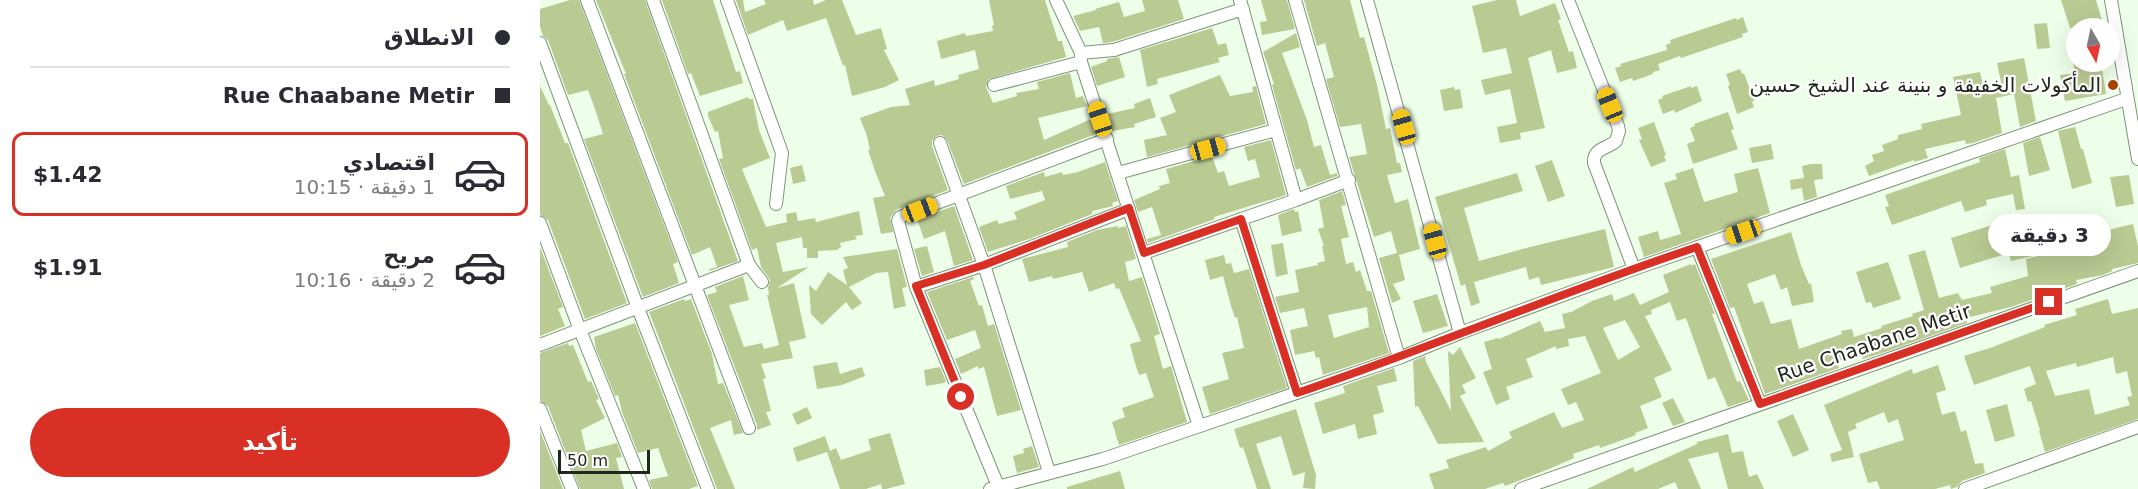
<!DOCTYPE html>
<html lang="ar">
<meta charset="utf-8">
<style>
:root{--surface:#fff;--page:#f2f2f3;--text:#2b2b33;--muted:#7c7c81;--line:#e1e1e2;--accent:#d93025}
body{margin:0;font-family:"DejaVu Sans",Cairo,sans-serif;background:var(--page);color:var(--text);direction:rtl;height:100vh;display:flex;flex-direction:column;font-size:22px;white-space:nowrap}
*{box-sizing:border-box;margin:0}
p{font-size:20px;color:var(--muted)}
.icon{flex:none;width:33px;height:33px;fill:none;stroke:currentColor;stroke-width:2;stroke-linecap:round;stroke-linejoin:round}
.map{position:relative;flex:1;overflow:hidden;direction:ltr}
.side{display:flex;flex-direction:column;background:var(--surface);width:540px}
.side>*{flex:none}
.guide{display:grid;align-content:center;height:132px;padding:0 30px;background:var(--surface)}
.needle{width:39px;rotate:171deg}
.tools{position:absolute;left:1526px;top:18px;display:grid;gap:12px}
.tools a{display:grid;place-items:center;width:54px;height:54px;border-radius:50%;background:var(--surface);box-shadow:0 6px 24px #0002;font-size:30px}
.scale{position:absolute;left:18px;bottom:15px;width:92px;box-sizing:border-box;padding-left:6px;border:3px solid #20281e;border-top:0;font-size:16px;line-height:21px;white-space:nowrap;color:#20281e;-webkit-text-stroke:4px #fff;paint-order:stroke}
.end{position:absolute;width:27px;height:27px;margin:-14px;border:8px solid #d93025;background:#fff;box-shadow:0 0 0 3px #fff}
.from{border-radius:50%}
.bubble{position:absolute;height:42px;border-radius:21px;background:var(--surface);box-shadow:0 6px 24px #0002;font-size:20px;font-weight:700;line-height:42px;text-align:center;direction:rtl}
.car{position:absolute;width:18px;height:36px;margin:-18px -9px;border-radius:8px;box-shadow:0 0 4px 2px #0007;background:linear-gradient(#f5c518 24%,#345 0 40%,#f5c518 0 76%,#345 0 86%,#f5c518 0)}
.guide b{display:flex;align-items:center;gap:21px;height:57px;font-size:22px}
.guide b+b{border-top:2px solid var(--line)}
.guide i{width:15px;height:15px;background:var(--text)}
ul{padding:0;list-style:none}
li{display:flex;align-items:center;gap:18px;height:84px;margin:0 12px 9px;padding:0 18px;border:3px solid transparent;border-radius:12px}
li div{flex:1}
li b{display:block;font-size:22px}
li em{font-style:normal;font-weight:700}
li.active{border-color:var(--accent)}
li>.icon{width:54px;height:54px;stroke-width:1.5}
.cta{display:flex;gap:12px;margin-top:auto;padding:12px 30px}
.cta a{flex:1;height:69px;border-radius:36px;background:var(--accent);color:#fff;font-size:24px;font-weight:700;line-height:69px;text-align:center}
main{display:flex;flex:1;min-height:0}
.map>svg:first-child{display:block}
.building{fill:#baca93;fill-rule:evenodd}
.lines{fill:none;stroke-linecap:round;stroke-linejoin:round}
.minor-casing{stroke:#7f947b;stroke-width:14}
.minor{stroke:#fff;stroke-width:12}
.route{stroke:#d93025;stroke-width:8}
.poi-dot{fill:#a74502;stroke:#fff;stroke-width:2}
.labels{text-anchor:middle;stroke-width:4.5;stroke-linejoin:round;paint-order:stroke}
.poi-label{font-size:20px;fill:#20281e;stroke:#fff;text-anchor:end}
.street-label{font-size:20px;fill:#20281e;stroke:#fff}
</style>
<main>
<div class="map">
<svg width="1598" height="489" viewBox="0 0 1598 489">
<rect width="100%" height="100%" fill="#edffe9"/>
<path class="building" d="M30,0H39L138,262L133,264L139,283L103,297L44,139L63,134L55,109L48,90L28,95L8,40L3,36L0,27V9Z
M56,0H105L198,261L169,271V269L177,267L170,247L152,255L84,74H86Z
M122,0H173L196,72L200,71L203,83L160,96L151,73L148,74Z
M196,0H203L205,12L226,4L224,0H273L274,5L286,0H302L316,35L341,28L347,49L344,50L359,80L345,87L312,96L305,65L303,66L286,18L247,31L243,20L208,35Z
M449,0H505L518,41H522L526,57L449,79L446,87L453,103L477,96L476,93L499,89L497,82L530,73L536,98L543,96L547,106L498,118L504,140L551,119L556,134L424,184L407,140L402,135L397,136L392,141V146L408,190L356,210L350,218L353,232L341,234L333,198L345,196L335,171L328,150H330L327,136L320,118L351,107L370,105L365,89L394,80L395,86L419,79L418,75L439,69L435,50L401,59L397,41L425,33L426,36L453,31L452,26L454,25Z
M602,0H638L644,19L572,42L563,43L559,27L540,31L534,18L533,16L556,10L555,9L579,2L584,17L605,11Z
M721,0H747L755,29L722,35L720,22L727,21Z
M764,0H810L820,38L824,37L837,85L846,129L850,128L857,163H860L862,172L847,175L855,203L868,199L880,249L859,255L865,280L853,284L861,299L852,303L839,258L857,253L851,231L834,237L809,157L827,154L821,124L800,127L786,79L794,77L785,43L777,46Z
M957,0H976L980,16L1015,3L1021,19L1018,20L1029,52L1033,51L1037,68L1017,73L1011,50L988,58L1005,128L980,133L981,139L960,143L957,127L977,123L970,89L945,95L941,80L972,73L966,48L943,53L932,6Z
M1521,0H1556L1564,27L1558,28H1530Z
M1203,17L1208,32L1202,34L1203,37L1141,58L1140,56L1118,64L1120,70L1113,72V74L1093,81L1092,78L1080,82L1075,68L1081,66L1080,64L1127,50L1126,45L1131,43L1130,40L1196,18L1197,20Z
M1507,23L1510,48L1497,49L1494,24Z
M672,28L678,45L686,43L689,55L678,58L680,62L617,79L618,84L607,87L600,50Z
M756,33L760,47L742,53L767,120L774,147L781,145L790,175L797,173V176L767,187L760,168L756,170L732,85L734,84L723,52Z
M579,57L585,77L557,86L551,67L567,61V59Z
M1484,58L1496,121L1480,127L1474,94L1456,98L1462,133L1433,143L1426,144L1425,140L1385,149L1388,158L1374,162V160L1329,176L1325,166L1334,161L1332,155L1344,151L1342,145L1358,139V135L1382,129L1381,124L1421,115L1413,77L1440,72L1444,90L1462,87L1457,63Z
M1533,62H1561L1566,94L1525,101L1520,75L1535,73Z
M1200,69L1202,74L1204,73L1214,101L1212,102L1214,107L1197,114L1188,86L1190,85L1186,74Z
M680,75L690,96L713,92L712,87L716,86L726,124L607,157L604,140L627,135L620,118L636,112L629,95Z
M0,86L9,105H10L25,143H28L87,303L45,319L8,220L0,215Z
M1151,86V88L1157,86L1162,101L1135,113L1134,110L1123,114L1118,100L1123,98L1122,96Z
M914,87L915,90L920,89L923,108L904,111L900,90Z
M208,97L209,99H213L219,130L230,158L202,169L226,227L247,222L246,214L256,212L258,221L275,218L276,222L319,211L323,235L315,236L317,239L300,243L301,247L297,250L278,251V258H267V248H263L262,237L236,243L243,272L269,267L237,288L254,283L266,338L249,342L253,358L221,364L226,378L223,379L231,411L226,412L231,425L217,430V425L167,295L177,292L175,287L203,276L209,300L189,305L204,347L222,343L224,349L239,345L227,295H229L228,288L230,280L221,267L217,248L212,250L179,159L183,158L178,131L175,132L168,116V112Z
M610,98L616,117L594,124L595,127L572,131L567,114L595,108L594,104Z
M1188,112L1194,129L1191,130L1198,149L1153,164L1147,144L1155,141L1150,128L1155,126L1154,124Z
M1114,122L1126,155L1124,156L1126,161L1111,167L1099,140L1102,139L1098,128Z
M1535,127L1541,149H1543L1552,183L1532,189L1518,131Z
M1500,137L1510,170L1489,176L1483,143Z
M731,140L746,195L674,217L675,219L608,243L607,239L621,235L612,207L598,212L594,200L620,189L619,186L630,183L626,169L672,156L678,173L684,171L689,186L720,177L715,159L708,161L704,147Z
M1231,144L1234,159L1212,163L1209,148Z
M1465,149L1471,177L1479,175L1485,209L1476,210L1473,194L1446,200L1447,205L1425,212L1421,201L1352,225L1345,207L1349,206L1345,195L1440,162L1439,158Z
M1012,160L1025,196L1008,202L995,166Z
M565,162L578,201L572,203L573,206L552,211V214L489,239L448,252L439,227L457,220L459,224L477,219L474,212L505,200L502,191L470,199L466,186L504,172L505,177L522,172L523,175L538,172Z
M1271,164H1282L1283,179L1274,180L1277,197L1264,201L1262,188L1251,190L1250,180L1264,178L1262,166Z
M262,165L266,181L253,184L250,168Z
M1153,168L1164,202L1198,192L1194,174L1218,168L1230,213L1104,257L1098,237L1118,231L1120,240L1141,234L1124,183L1137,179L1135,174Z
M977,173L983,191L924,208L939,261L990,247L1065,229L1074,267L1001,285L999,277L989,280L986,267L934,282L940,303L931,306L925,284L921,286L895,197Z
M1589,175L1594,204L1576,207L1570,177Z
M802,191L806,205L801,206L809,237L801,239L806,264L813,262L816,272L820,270L827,291H831L849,353L783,375L779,357L776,358L774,351L755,355L750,330L768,326L764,308L740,313L735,297L759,292L755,270L778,265L777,263L785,261L782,246H784L778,229L784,227L779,200ZM827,307L829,327L794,338L788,315Z
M414,206L433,260L414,266L405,231L384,239L377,219Z
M754,209L755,212L758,211L762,231L742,236L738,215Z
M1483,214L1493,256L1471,261L1469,253L1420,268L1411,238L1462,222L1461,220Z
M1593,224L1598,246V263L1572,269V271L1563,275L1536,280L1537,284L1471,307L1426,318L1427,323L1348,351L1323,359L1322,356L1297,361L1299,368L1225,394L1194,307L1190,308L1171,259L1251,232L1261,265L1269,284L1271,283L1274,302L1252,306L1247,287L1241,290L1235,274L1207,284L1214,304L1223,301L1231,324L1251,319L1259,349L1302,334L1301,331L1312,329L1314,337L1342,328L1341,326L1373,316L1372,314L1384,310L1368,255L1385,250L1399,298L1418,293L1422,300L1452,293L1450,287L1488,276L1486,259L1570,239L1568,230Z
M578,226V228L586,226L596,259L585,262L589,281L602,277L620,334L614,336L623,369L631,366L647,422L579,445L572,422L585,417L582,408L614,397L606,373L599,375L594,360L590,344L601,341L579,288L576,289L574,283L549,292L542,272L513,279L512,276L489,282L482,259L528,247L527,242L557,230Z
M743,243L748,274L736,277L731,245Z
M387,246L394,272L382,276L374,249Z
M0,247L23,307L18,309L25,326L0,336Z
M357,249L367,287L362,288L366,306L354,309L348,272L336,273L309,287L322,303L312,310L306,302L282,325L271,314L269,285L276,291L288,272L307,285L303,270L308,268L303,257Z
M684,255L686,264L691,263L694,273L709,269L747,388L670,414L662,387L689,379L682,353L704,348L697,317L695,318L691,306L683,276L670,280L665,260Z
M1348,262L1361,299L1333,308L1331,302L1326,303L1316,272Z
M1151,264L1152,266L1155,264L1175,314H1172L1197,382L1200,381L1209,400L1188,407L1175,377L1168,380L1146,318L1137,321L1130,302L1111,310L1112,314L1105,316L1132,370L1114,378L1122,397L1100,406L1108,428L1095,433L1096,435L1060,448L1059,445L1033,454L1034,458L1009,469L965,486L963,483L945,489H894L889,474L909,468L906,460L946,447L948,451L972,438L969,432L1014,412L1022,428L1044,420L1036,402L1028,405L1021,389L1061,373L1045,336L1028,339L1029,346L1016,349V346L986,359L993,377L966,387L970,399L956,405L943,372L952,369L944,342L958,338L959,339L1000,321L1005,332L1025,328L1022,314L1031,312L1052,301L1072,294L1074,301L1094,293L1100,305L1129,292L1123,275ZM1085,320L1100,347L1078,360L1063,328Z
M433,277L434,279L430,281L439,306L442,305L448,326L454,324L481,410L457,416L444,367L438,369V366L421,374L415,359L441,348L435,330L407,340L387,292Z
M897,294L908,326L883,333L873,301Z
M144,299L145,301L151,299L172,354L178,384L183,383L203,433L194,435L191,420L170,428L195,489H177L109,312Z
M1568,299L1572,314L1598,308V419L1505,452L1499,431L1500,430L1491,401L1488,402L1484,389L1496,384L1490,366L1434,385L1424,356L1450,348L1505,327L1504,325L1537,315L1535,309ZM1573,357L1576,374L1587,371L1592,396L1587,397L1590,405L1555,415L1549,389L1515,396L1506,371L1536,363L1537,367Z
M95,323L158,486L149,489H112L109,480L128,476L118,448L98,453L82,412L78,395L75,396L56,349L54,337Z
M28,343L29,346L33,345L48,382L51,381L59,399L56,400L65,418L41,430L46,451L77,443L82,457L76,458L84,489H40L8,406L0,401V353Z
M920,347L936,378L922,385L926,393L920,396L944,442L898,444L878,406L875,407L873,361L885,356L886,362L911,411L908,351L913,355Z
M297,362L300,374L322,367L325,376L302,385L277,389L273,366Z
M1398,365L1406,390L1396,393L1402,415L1415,411L1421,432L1426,430L1435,464L1443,463L1445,473L1422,481L1417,487L1411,489L1410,485L1395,489H1340L1337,481L1328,483L1319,454L1364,440L1358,419L1348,423L1344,412L1315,424L1317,428L1308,432L1314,457L1292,462L1290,454L1302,450L1284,405L1372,369L1373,374Z
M400,367L406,381L404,383L386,386L384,370Z
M854,368L857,381L837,386L844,412L833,415L837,434L818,439L815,424L783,434L774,403L805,393L803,386Z
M1133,398L1145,422L1133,426L1122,403Z
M1467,404L1475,436L1455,442L1446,410Z
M267,407L272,418L257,425L252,414Z
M756,409L776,475L775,489L763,488L765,472L753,476L741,436L716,444L731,489H717L703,447L700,448L694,429Z
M1253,414L1269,450L1253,457L1237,421Z
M0,431L23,489H0Z
M350,433L365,484L346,489H342L341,484L326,489H300L287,452L257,462L253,448L285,436L290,451L296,448L301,460L331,450L328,439Z
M1188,434L1192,453L1203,451L1209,477L1217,474L1224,489H1188L1178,452L1148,459L1161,489H1138L1135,482L1118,489H1047L1093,467L1095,472L1157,444V442Z
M492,446L499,467L477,473L473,456L484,453L483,449Z
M580,471L585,489H527V487Z"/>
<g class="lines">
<defs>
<path id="minor" d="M47,0L209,428
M113,0L209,265L222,282
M187,0L242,153L236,204
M516,0L541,53V62L659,426
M700,0L756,200
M755,0L859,358
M827,0L920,333
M1028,0L1078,126L1079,131L1076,141C1067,149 1053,148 1054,163L1094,269
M1571,0L1598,159
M0,43L98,308L168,489
M541,53L574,50L703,9
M454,85L541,62
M400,143L444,265L509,472
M578,173L736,130
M701,219L757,393
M0,223L40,330L104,489
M1157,247L1220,404
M604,253L756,200L809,180
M376,287L444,265L589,209
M0,345L209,265
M0,409L32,489
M458,486L376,287L358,221L360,217L567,139
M450,489L563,459L859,358L920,333L1094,269L1586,99
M981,489L1598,271
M1425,489L1598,427"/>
</defs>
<use href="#minor" class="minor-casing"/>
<use href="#minor" class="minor"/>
</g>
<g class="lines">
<path class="route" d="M421,397L376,286L444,265L589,208L604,253L701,219L757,393C892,347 1022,292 1157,247L1220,404L1509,302"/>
</g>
<circle class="poi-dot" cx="1573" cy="85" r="6"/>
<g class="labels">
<g class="poi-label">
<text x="1561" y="92">المأكولات الخفيفة و بنينة عند الشيخ حسين</text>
</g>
<g class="street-label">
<text transform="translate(1334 343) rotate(-19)" y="7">Rue Chaabane Metir</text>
</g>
</g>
</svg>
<div class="tools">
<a><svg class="needle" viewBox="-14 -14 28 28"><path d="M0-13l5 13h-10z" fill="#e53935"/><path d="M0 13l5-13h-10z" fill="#7c7c81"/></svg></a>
</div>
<div class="scale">50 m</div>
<i class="end from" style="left:421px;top:397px"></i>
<i class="end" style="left:1509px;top:302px"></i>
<div class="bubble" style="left:1448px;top:214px;width:123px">3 دقيقة</div>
<i class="car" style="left:1070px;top:105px;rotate:338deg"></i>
<i class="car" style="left:560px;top:119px;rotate:342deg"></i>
<i class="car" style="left:864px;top:127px;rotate:344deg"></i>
<i class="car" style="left:668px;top:149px;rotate:75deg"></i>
<i class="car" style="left:380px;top:210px;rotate:69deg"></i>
<i class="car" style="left:1203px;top:232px;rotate:251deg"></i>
<i class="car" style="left:895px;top:241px;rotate:345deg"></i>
</div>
<section class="side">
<div class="guide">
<b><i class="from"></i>الانطلاق</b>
<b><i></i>Rue Chaabane Metir</b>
</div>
<ul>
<li class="active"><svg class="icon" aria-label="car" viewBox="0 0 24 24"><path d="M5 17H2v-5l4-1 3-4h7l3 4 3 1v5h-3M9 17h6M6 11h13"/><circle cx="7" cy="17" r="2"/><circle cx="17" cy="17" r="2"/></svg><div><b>اقتصادي</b><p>1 دقيقة · 10:15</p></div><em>$1.42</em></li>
<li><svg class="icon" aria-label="car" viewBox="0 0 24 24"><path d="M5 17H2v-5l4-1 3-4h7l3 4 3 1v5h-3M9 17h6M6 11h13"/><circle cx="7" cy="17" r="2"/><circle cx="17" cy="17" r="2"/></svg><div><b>مريح</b><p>2 دقيقة · 10:16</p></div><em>$1.91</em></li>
</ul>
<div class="cta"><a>تأكيد</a></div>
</section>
</main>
